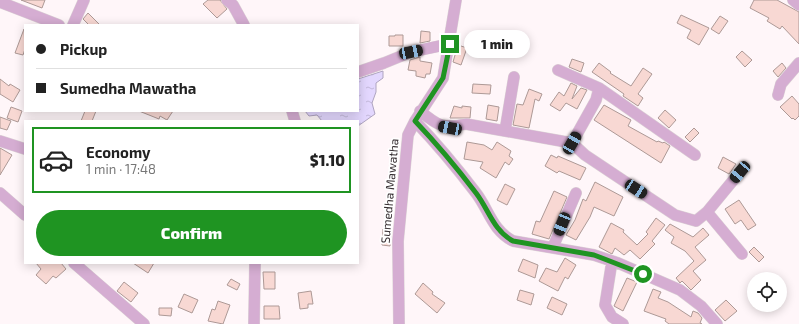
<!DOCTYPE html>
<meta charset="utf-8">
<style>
:root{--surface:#fff;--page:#f6f6f6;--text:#222;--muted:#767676;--line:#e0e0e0;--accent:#1f9422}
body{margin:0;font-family:"Exo 2",sans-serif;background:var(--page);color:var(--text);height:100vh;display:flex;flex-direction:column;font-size:15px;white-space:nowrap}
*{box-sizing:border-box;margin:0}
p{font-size:13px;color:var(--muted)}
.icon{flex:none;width:22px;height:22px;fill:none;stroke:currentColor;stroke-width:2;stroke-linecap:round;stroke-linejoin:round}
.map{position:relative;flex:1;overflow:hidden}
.side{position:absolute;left:24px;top:120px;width:335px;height:144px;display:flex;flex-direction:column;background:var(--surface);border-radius:0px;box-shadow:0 2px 10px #0003}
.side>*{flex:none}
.hud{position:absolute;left:24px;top:24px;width:335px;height:88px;border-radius:0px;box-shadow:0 2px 10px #0003;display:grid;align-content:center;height:88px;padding:0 12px;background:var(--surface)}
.fabs{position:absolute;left:747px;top:272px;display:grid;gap:8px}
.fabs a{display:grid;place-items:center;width:40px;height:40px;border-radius:50%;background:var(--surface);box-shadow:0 2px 10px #0003;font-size:20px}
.end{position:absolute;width:18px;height:18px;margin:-9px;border:5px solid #1f9422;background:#fff;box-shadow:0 0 0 2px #fff}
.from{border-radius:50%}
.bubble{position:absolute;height:28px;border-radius:14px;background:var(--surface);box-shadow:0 2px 10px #0003;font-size:13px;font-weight:800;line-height:28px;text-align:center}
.car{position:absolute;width:12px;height:24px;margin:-12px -6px;border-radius:5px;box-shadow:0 0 3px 1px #0007;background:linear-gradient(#222 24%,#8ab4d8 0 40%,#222 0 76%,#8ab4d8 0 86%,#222 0)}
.hud b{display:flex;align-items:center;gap:14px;height:38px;font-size:15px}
.hud b+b{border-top:1px solid var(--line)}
.hud i{width:10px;height:10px;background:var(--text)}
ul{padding:7px 0 0;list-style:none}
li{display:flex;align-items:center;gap:12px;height:66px;margin:0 8px 6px;padding:0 4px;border:2px solid var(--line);border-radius:0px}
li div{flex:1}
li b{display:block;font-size:15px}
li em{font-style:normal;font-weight:800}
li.active{border-color:var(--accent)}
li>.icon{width:36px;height:36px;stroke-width:1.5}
.primary-button{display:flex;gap:8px;margin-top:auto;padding:8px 12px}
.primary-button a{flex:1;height:46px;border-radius:24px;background:var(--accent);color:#fff;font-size:16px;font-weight:800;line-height:46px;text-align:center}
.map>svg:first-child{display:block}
.water{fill:url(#water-ripples);stroke:#afa4c0}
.building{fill:#f8d8d3;stroke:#ad9996}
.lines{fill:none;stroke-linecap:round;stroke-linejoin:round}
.minor-casing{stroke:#dbd2d5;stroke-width:12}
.minor{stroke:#d5add2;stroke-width:11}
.route{stroke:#1f9422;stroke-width:5}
.labels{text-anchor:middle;stroke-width:3.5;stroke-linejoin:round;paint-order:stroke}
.street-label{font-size:12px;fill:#352d30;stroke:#fff}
</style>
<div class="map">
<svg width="799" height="324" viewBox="0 0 799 324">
<defs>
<pattern id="water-ripples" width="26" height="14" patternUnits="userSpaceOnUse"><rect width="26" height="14" fill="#e3d7fe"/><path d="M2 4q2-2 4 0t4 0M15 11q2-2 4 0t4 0" fill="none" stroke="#c3b9da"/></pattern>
</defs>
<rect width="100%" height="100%" fill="#fff6f9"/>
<path class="water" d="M383,71V78L376,83V92L372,103L375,114L358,126V121H322L317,115L309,116L305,111H358V79Z"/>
<path class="building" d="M21,0H45L42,8Z
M208,0H220L227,9L217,18L203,4Z
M754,0H777L799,12V44L782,26L780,29L767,21L769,18L750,8Z
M88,13L100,25H89L83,19Z
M681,15L709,28L699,45L687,38L691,30L677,23Z
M720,16L728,21L719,34L711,29Z
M24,29L25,49L23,55L15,53Z
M421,31L430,32V41L420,43Z
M395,35H403V46H389V36H395Z
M458,45L467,48L461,65L453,62Z
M742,51L752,60L745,67L736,57Z
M420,57V61L432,63L430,74H426L425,78L416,76V71L408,70L410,60Z
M572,59L584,63L581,72L569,67Z
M599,63L611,72L610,73L631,86L643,68L652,74L638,94L643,98L638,106L623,96L624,94L592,72Z
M782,63L786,68L778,77L773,71Z
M0,79L9,86L10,84L20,90L13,102L0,94Z
M571,83L577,86L572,99L581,88L587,90L577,109L566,103L560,111L550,105L559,92L564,96Z
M473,84L491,85L490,94L472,93Z
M529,89L542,94L539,101L535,99L529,128L513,125L517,104L523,105Z
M792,96L799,104V116L795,120L793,118L792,119L780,107Z
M488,105L499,107L497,121L486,119Z
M604,105L631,120L628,126L657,142L658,141L663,143L664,142L670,146L661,163L594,120Z
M454,106L462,108V106L471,107L470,118H450Z
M11,107L22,111L18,122L7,118Z
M665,110L676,120L669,128L658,118Z
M85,111H96L92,121H81Z
M139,111H173L167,120L160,116L159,119Z
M0,117L11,121L7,130L0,128Z
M694,128L699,133L690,142L685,137Z
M467,142L484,145L492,150L497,142L511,151L509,156L513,159L509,165L505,162L496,178L480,168L483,162L464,159Z
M0,148L12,155L0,175Z
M551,155L557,158L558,156L586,168L580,180L559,171L557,173L545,166Z
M723,157L736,164L729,174L718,168Z
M595,182L623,197L614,216L594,207L590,217L576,240L566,235L575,220L583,199L586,201Z
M505,184L515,189L507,205L497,200Z
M554,191L567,197L549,239L532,234L536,221L540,222Z
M739,200L756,225L748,230L741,220L735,224L725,209Z
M656,218L665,225L652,241L655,244L640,259L630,250L624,255L615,248L612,254L599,247L611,223L624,230L623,232L637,245L648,234L646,232Z
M670,224L693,237L703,228L709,235L695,247L706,260L693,271L701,280L691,290L682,281L680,283L676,278L694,261L685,251L671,243L674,237L665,230Z
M383,229L391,230L390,246L382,245Z
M754,247L764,257L759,262L749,252Z
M565,258L576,265L568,279L565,277L558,291L539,281L546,268L557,272Z
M523,259L538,265L535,278L518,271Z
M36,263H61L66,269L56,278L53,276L46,284L36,275L41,269Z
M133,263H154L148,273Z
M263,272H275V289H264Z
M627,278L637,282L623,311L614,306Z
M231,279L240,284L237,290L227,285Z
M124,282L138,293L131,302L117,291Z
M423,283L433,292L432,294L445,303L437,313L415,294Z
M653,289L661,292L658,298L668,302L691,317L693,311L698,313L702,318L700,323L702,324H669L665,321L666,319L644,311Z
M520,290L534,294L531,305L517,300Z
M311,291L313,304H308V308L300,309L298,293Z
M184,294L198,300L192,313L178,307Z
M552,297L567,304L562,315L547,308Z
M726,300L737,311L725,321L715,310Z
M218,301L230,305L223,324L208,321L212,309L215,310Z
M264,306H279L280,319H264Z
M159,308H172L171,316L159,315Z"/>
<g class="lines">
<defs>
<path id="minor" d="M227,0L233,5L244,25
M793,0L799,5
M0,2L59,25
M73,25L84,0
M558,70L599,88L695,155
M358,72L384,63L411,52L449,44
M778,95L781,84L799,63
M292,111L295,121
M420,111C438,126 443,129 466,124L572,143L585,155L675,215L696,221L707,212L740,172
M415,121C437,144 457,168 476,193C489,210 492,230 513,241L594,255L618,263L680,290L701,306L717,324
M505,131L514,77
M0,141L25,149
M572,143L596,100L599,88
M0,193L25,215
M707,212L742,254
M553,247L576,193
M612,261L605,305L612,317L623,324
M74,263L144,324
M254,324L255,263
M399,324L398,241L408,135L415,121L443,78L456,0"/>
</defs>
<use href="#minor" class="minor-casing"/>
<use href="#minor" class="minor"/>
</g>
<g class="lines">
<path class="route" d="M450,44L443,78L415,121C437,144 457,168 476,193C489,210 493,230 513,241L594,255L643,274"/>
</g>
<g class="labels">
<g class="street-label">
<text transform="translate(390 191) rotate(-85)" y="4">Sumedha Mawatha</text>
</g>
</g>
</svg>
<div class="fabs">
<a><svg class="icon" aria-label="locate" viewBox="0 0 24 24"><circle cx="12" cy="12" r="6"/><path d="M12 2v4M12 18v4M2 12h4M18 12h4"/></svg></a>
</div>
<i class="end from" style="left:643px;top:274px"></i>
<i class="end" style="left:450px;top:44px"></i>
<div class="bubble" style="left:464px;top:30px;width:66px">1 min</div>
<i class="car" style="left:411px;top:52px;rotate:79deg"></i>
<i class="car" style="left:450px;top:128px;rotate:281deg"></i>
<i class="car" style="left:572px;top:143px;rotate:30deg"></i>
<i class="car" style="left:740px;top:172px;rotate:220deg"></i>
<i class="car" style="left:636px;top:189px;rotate:123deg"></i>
<i class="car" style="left:562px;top:224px;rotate:202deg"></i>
<div class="hud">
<b><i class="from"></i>Pickup</b>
<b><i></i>Sumedha Mawatha</b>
</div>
<section class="side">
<ul>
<li class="active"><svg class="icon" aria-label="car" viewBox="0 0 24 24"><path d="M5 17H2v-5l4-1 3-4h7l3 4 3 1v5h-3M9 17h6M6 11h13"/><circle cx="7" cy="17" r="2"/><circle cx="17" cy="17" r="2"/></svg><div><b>Economy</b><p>1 min · 17:48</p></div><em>$1.10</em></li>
</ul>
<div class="primary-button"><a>Confirm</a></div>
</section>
</div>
